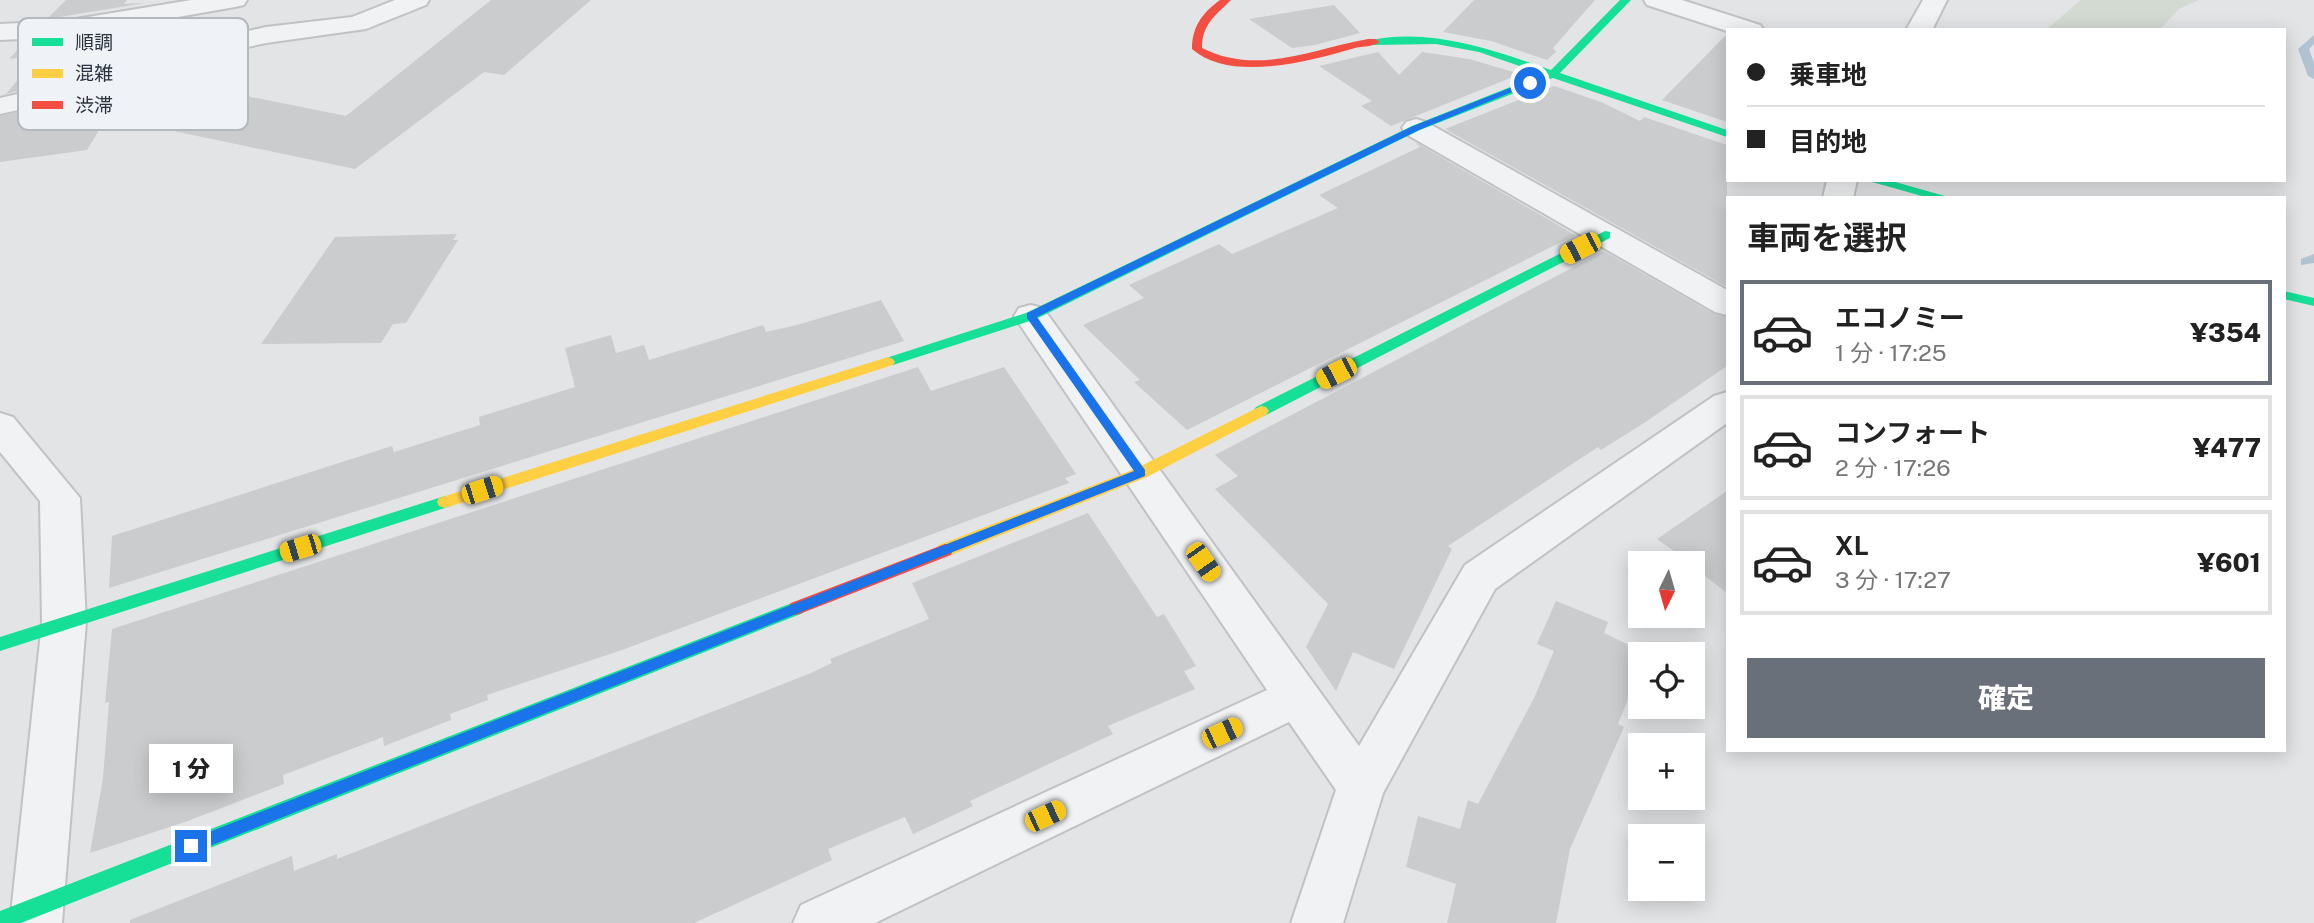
<!DOCTYPE html>
<html lang="ja">
<meta charset="utf-8">
<style>
:root{--surface:#fff;--page:#f2f2f2;--text:#222;--muted:#767676;--line:#e0e0e0;--accent:#6a7079}
body{margin:0;font-family:"Public Sans","Noto Sans JP",sans-serif;background:var(--page);color:var(--text);height:100vh;display:flex;flex-direction:column;font-size:26px;white-space:nowrap}
*{box-sizing:border-box;margin:0}
p{font-size:23px;color:var(--muted)}
.icon{flex:none;width:38px;height:38px;fill:none;stroke:currentColor;stroke-width:2;stroke-linecap:round;stroke-linejoin:round}
.map{position:relative;flex:1;overflow:hidden}
.panel{position:absolute;left:1726px;top:196px;width:560px;height:556px;display:flex;flex-direction:column;background:var(--surface);border-radius:0px;box-shadow:0 4px 18px #0003}
.panel>*{flex:none}
.hud{position:absolute;left:1726px;top:28px;width:560px;height:154px;border-radius:0px;box-shadow:0 4px 18px #0003;display:grid;align-content:center;height:154px;padding:0 21px;background:var(--surface)}
.needle{width:46px;rotate:185deg}
.buttons{position:absolute;left:1628px;top:551px;display:grid;gap:14px}
.buttons a{display:grid;place-items:center;width:77px;height:77px;border-radius:0px;background:var(--surface);box-shadow:0 4px 18px #0003;font-size:35px}
.end{position:absolute;width:32px;height:32px;margin:-16px;border:9px solid #1a73e8;background:#fff;box-shadow:0 0 0 4px #fff}
.from{border-radius:50%}
.bubble{position:absolute;height:49px;border-radius:0px;background:var(--surface);box-shadow:0 4px 18px #0003;font-size:23px;font-weight:800;line-height:49px;text-align:center}
.car{position:absolute;width:21px;height:42px;margin:-21px -10px;border-radius:9px;box-shadow:0 0 5px 2px #0007;background:linear-gradient(#f5c518 24%,#345 0 40%,#f5c518 0 76%,#345 0 86%,#f5c518 0)}
.hud b{display:flex;align-items:center;gap:24px;height:66px;font-size:26px}
.hud b+b{border-top:2px solid var(--line)}
.hud i{width:18px;height:18px;background:var(--text)}
ul{padding:0;list-style:none}
li{display:flex;align-items:center;gap:21px;height:105px;margin:0 14px 10px;padding:0 7px;border:4px solid var(--line);border-radius:0px}
li div{flex:1}
li b{display:block;font-size:26px}
li em{font-style:normal;font-weight:800}
li.on{border-color:var(--accent)}
li>.icon{width:63px;height:63px;stroke-width:1.5}
h2{padding:0 21px;font-size:32px;line-height:84px}
.button{display:flex;gap:14px;margin-top:auto;padding:14px 21px}
.button a{flex:1;height:80px;border-radius:0px;background:var(--accent);color:#fff;font-size:28px;font-weight:800;line-height:80px;text-align:center}
.map>svg:first-child{display:block}
.green{fill:#d3dad2}
.lines{fill:none;stroke-linecap:round;stroke-linejoin:round}
.stream{fill:#b1c2d0;fill-rule:evenodd}
.building{fill:#caccce}
.street-casing{stroke:#c0c2c4;stroke-width:4}
.street{fill:#f0f2f3;fill-rule:evenodd}
.fast{fill:#16e098;fill-rule:evenodd}
.slow{fill:#ffcf43;fill-rule:evenodd}
.jam{fill:#f24e42;fill-rule:evenodd}
.route{fill:#1a73e8}
.key{fill:#eff2f6;stroke:#b4b8bf;stroke-width:2}
.key-label{font-size:19px;fill:#29323e}
</style>
<div class="map">
<svg width="2314" height="923" viewBox="0 0 2314 923">
<rect width="100%" height="100%" fill="#e2e4e6"/>
<path class="green" d="M2081,0H2199L2179,9L2159,30H2046Z"/>
<g class="lines">
<path class="stream" d="M2314,35V44L2309,49L2314,63V79L2308,76L2298,49Z
M2314,254V263L2301,265V259Z"/>
</g>
<path class="building" d="M66,0H127L124,4L145,3L47,19Z
M491,0H591L504,75L484,72L355,169L107,117L87,150L0,162V116L101,95L152,77L346,116Z
M1474,0H1595L1553,48L1556,52L1547,60L1491,41L1443,32Z
M1334,5L1360,33L1315,45L1292,48L1249,19Z
M120,30L106,46L42,54L109,68L6,94L38,55L9,59L26,41L64,40Z
M1727,34V122L1662,100Z
M1378,52L1399,75L1422,52L1469,59L1520,74L1391,126L1361,106L1372,101L1319,66Z
M1554,86L1601,102L1640,121L1644,117L1727,145V287L1445,129Z
M1415,142L1575,235L1187,430L1134,382L1140,380L1083,325L1144,298L1129,285L1219,244L1232,254L1338,208L1319,195L1420,147Z
M457,234L453,240H458L406,323L393,324L381,343L261,344L335,237Z
M1604,251L1714,314L1727,317V366L1644,423L1601,450L1598,447L1448,546L1452,549L1394,669L1353,652L1336,691L1306,647L1328,604L1215,489L1238,476L1215,455Z
M881,300L904,341L109,588L112,536L392,446L394,452L480,425L479,417L575,387L565,348L611,335L616,353L644,345L649,360L763,325L766,332L797,325Z
M918,367L931,391L1004,367L1076,474L1065,478L1069,483L622,650L487,695L488,700L450,714L451,720L384,746L383,737L283,775L284,784L185,822L90,853L103,778L109,702L105,703L112,629Z
M1727,491V593L1692,566V564L1657,539Z
M1088,513L1157,617L1164,614L1196,666L1184,671L1195,689L1108,726L1113,734L970,801L973,806L913,834L905,817L828,849L832,860L694,923H130V920L292,856L294,871L337,854V859L811,673L832,663L830,659L929,619L912,583Z
M1556,601L1608,622L1604,633L1646,653L1640,654V669L1618,724L1624,727L1570,849L1556,923H1447L1456,884L1406,867L1418,816L1460,829L1468,800L1478,804L1534,698L1554,651L1537,644Z"/>
<g class="lines">
<defs>
<path id="street" d="M191,0H247L244,5L235,7L64,37L0,40V24L64,21Z
M395,0H429L426,5L366,29L266,43L205,56L100,92L0,114V98L83,79L198,42L266,27L352,17Z
M1644,0H1682L1760,25L1764,30L1727,31L1647,5Z
M1923,0H1947L1932,30H1906Z
M1416,119L1426,122L1727,290V315L1715,312L1406,134L1402,128L1406,122Z
M1827,180H1857L1853,198H1823Z
M1031,305L1043,308L1359,746L1465,565L1714,396L1727,392V423L1495,589L1383,793L1343,923H1291L1336,790L1289,722L875,923H793L801,905L1267,690L1014,316L1019,308Z
M0,413L13,417L80,498L86,622L62,923H10L42,622L40,501L0,452Z"/>
</defs>
<use href="#street" class="street-casing"/>
<use href="#street" class="street"/>
<path class="fast" d="M1620,0H1631L1560,73L1727,130V137L1553,78L1420,130L1036,319L893,365H883L881,362L883,359L1026,313L1412,126L1543,74L1479,52L1436,44L1375,45L1370,42L1371,40C1433,28 1493,50 1551,70Z
M1865,180H1888L1952,198H1929Z
M1605,231L1610,232V238L1266,415H1256L1253,411L1256,407Z
M2284,291L2314,298V306L2284,299Z
M445,496L451,498L453,502L451,506L0,651V637Z
M797,601L803,603L806,608L803,613L21,923H0V911Z"/>
<path class="slow" d="M888,357L893,359L895,362L893,365L445,508L439,506L437,502L439,498Z
M1261,406L1266,407L1269,411L1266,415L1147,477L951,555H939L937,550L939,545L1135,469Z"/>
<path class="jam" d="M1220,0H1231C1216,15 1202,24 1202,48C1258,76 1312,49 1368,39H1375L1380,42C1373,47 1363,46 1355,48C1311,61 1230,83 1192,49C1192,27 1202,13 1220,0Z
M945,544L951,545L953,550L951,555L797,615L791,613L788,608L791,603Z"/>
</g>
<path class="route" d="M1528,81L1534,83L1419,130L1037,317L1145,470V476L197,851H186L184,846L186,841L1134,471L1027,318V313L1413,126Z"/>
<rect x="18" y="18" width="230" height="112" rx="10" class="key"/>
<rect x="32" y="38" width="31" height="8" fill="#16e098"/>
<rect x="32" y="69" width="31" height="9" fill="#ffcf43"/>
<rect x="32" y="101" width="31" height="8" fill="#f24e42"/>
<g class="key-label">
<text x="75" y="49">順調</text>
<text x="75" y="80">混雑</text>
<text x="75" y="112">渋滞</text>
</g>
</svg>
<div class="buttons">
<a><svg class="needle" viewBox="-14 -14 28 28"><path d="M0-13l5 13h-10z" fill="#e53935"/><path d="M0 13l5-13h-10z" fill="#767676"/></svg></a>
<a><svg class="icon" aria-label="locate" viewBox="0 0 24 24"><circle cx="12" cy="12" r="6"/><path d="M12 2v4M12 18v4M2 12h4M18 12h4"/></svg></a>
<a>+</a>
<a>−</a>
</div>
<i class="end from" style="left:1530px;top:83px"></i>
<i class="end" style="left:191px;top:846px"></i>
<div class="bubble" style="left:149px;top:744px;width:84px">1 分</div>
<i class="car" style="left:1580px;top:248px;rotate:243deg"></i>
<i class="car" style="left:1336px;top:373px;rotate:243deg"></i>
<i class="car" style="left:482px;top:490px;rotate:72deg"></i>
<i class="car" style="left:300px;top:548px;rotate:253deg"></i>
<i class="car" style="left:1203px;top:562px;rotate:145deg"></i>
<i class="car" style="left:1222px;top:733px;rotate:65deg"></i>
<i class="car" style="left:1045px;top:816px;rotate:65deg"></i>
<div class="hud">
<b><i class="from"></i>乗車地</b>
<b><i></i>目的地</b>
</div>
<section class="panel">
<h2>車両を選択</h2>
<ul>
<li class="on"><svg class="icon" aria-label="car" viewBox="0 0 24 24"><path d="M5 17H2v-5l4-1 3-4h7l3 4 3 1v5h-3M9 17h6M6 11h13"/><circle cx="7" cy="17" r="2"/><circle cx="17" cy="17" r="2"/></svg><div><b>エコノミー</b><p>1 分 · 17:25</p></div><em>¥354</em></li>
<li><svg class="icon" aria-label="car" viewBox="0 0 24 24"><path d="M5 17H2v-5l4-1 3-4h7l3 4 3 1v5h-3M9 17h6M6 11h13"/><circle cx="7" cy="17" r="2"/><circle cx="17" cy="17" r="2"/></svg><div><b>コンフォート</b><p>2 分 · 17:26</p></div><em>¥477</em></li>
<li><svg class="icon" aria-label="car" viewBox="0 0 24 24"><path d="M5 17H2v-5l4-1 3-4h7l3 4 3 1v5h-3M9 17h6M6 11h13"/><circle cx="7" cy="17" r="2"/><circle cx="17" cy="17" r="2"/></svg><div><b>XL</b><p>3 分 · 17:27</p></div><em>¥601</em></li>
</ul>
<div class="button"><a>確定</a></div>
</section>
</div>
